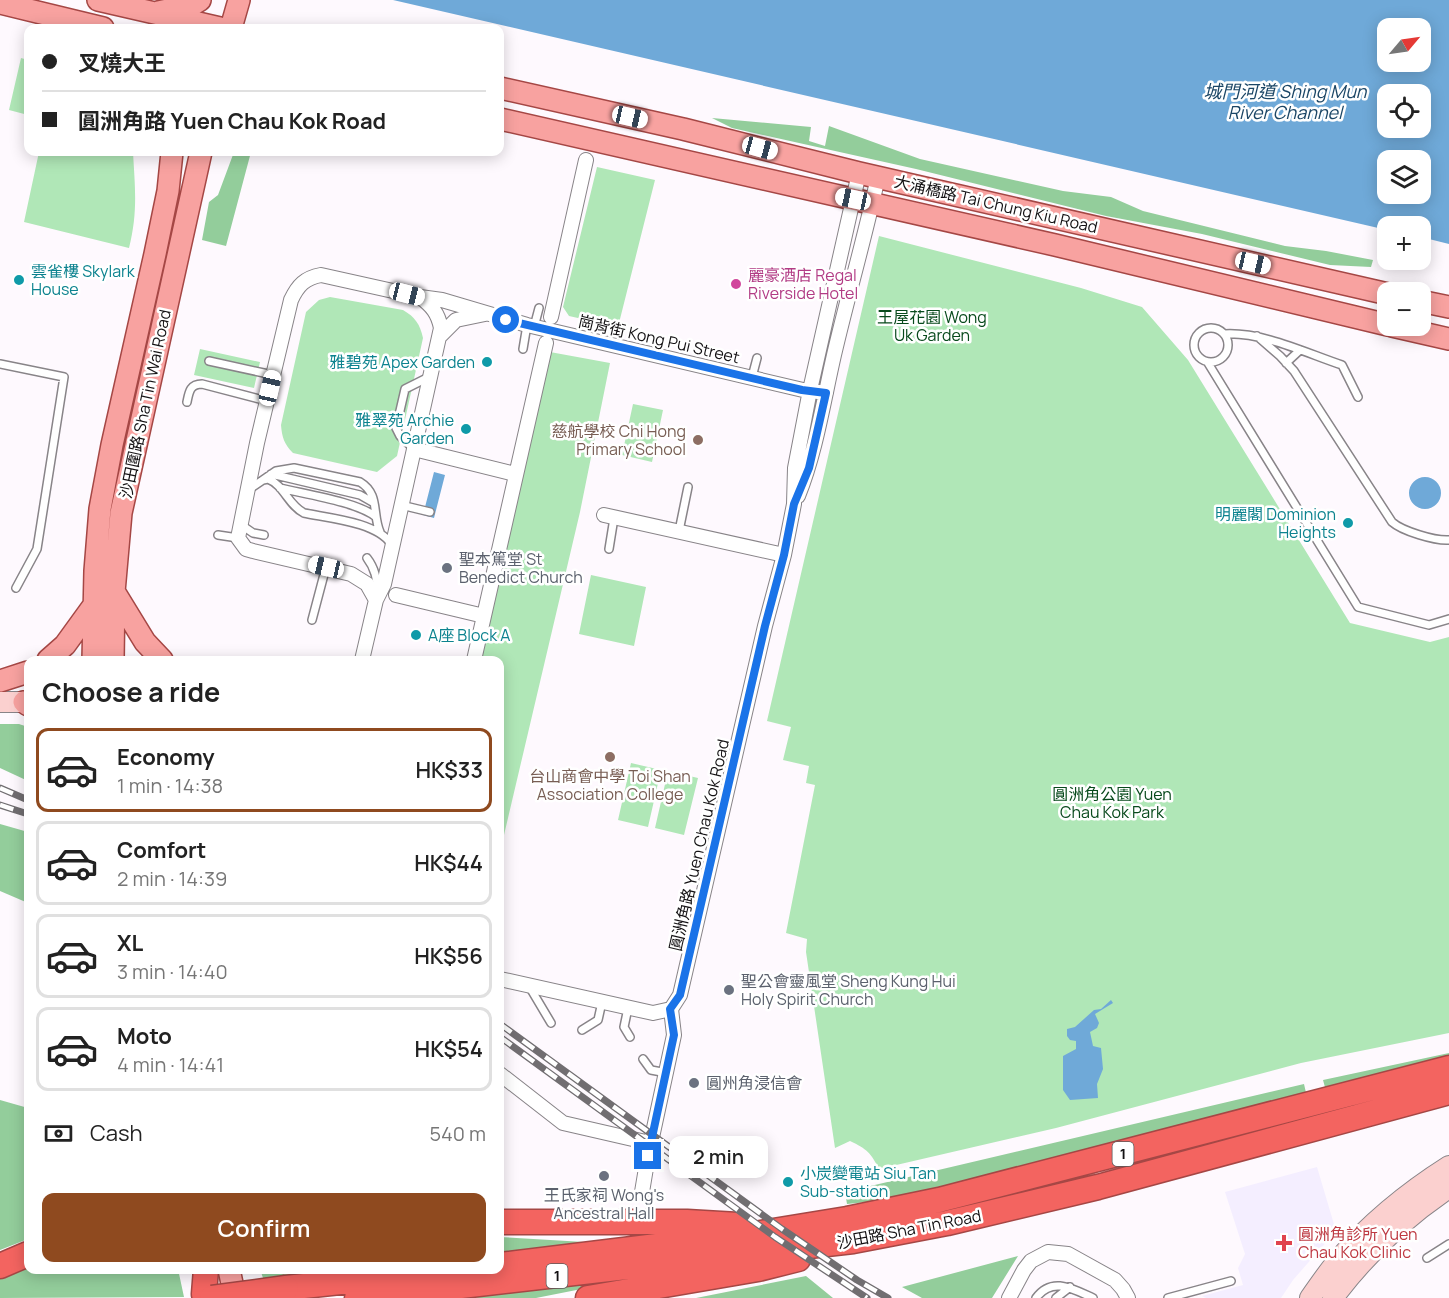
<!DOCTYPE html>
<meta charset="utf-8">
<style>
:root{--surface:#fff;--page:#f2f2f2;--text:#222;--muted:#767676;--line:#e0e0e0;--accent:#8f4a1f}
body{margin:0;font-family:Manrope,"Noto Sans TC",sans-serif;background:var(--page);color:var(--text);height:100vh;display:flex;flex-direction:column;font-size:22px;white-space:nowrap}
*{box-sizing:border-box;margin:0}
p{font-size:20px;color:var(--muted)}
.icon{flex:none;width:33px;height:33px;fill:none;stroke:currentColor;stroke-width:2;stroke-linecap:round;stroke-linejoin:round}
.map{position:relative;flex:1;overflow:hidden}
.details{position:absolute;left:24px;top:656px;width:480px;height:618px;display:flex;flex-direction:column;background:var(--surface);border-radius:12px;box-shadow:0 3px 15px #0003}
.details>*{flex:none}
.guide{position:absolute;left:24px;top:24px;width:480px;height:132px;border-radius:12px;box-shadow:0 3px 15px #0003;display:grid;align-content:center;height:132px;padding:0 18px;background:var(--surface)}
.needle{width:39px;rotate:61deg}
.fabs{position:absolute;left:1377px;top:18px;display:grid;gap:12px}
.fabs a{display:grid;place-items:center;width:54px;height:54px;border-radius:12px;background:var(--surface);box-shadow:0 3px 15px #0003;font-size:30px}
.end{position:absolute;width:27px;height:27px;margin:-14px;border:8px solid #1a73e8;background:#fff;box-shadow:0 0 0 3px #fff}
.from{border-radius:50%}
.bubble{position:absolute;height:42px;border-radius:12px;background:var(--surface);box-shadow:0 3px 15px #0003;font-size:20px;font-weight:600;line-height:42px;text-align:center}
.car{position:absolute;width:18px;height:36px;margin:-18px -9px;border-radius:8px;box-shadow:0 0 4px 2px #0007;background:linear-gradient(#fff 24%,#345 0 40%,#fff 0 76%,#345 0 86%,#fff 0)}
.guide b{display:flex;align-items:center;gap:21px;height:57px;font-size:22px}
.guide b+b{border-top:2px solid var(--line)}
.guide i{width:15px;height:15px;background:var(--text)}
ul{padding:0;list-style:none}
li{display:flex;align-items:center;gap:18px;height:84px;margin:0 12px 9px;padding:0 6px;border:3px solid var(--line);border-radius:12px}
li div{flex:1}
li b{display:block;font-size:22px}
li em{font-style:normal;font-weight:600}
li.active{border-color:var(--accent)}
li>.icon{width:54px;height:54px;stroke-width:1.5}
h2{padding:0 18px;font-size:27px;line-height:72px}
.pay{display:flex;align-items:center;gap:15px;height:66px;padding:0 18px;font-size:22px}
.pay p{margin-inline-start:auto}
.button{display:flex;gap:12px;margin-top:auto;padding:12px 18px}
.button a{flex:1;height:69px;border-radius:12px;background:var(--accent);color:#fff;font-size:24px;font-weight:600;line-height:69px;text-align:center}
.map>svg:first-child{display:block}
.medical{fill:#f4eeff}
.green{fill:#b0e7b7}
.forest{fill:#93cd9b}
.water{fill:#6fa9d8;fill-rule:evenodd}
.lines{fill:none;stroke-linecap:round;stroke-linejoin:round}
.lane-casing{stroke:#888488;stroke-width:10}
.street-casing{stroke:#888488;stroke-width:16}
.secondary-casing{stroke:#888488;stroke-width:22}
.primary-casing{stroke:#a54745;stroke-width:24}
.highway-casing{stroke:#a54745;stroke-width:27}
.lane{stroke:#fff;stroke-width:7}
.street{stroke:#fff;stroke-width:14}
.secondary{stroke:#fbd0cf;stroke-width:20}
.primary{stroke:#f8a2a0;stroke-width:21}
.highway{stroke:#f36460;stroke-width:24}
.rail-casing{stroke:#716e71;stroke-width:7}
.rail{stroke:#fff;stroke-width:4.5;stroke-dasharray:14;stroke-linecap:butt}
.highway-bridge-casing{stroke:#a54745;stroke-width:27;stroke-linecap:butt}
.highway-bridge{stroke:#f36460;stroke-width:24}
.route{stroke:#1a73e8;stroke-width:8}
.culture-dot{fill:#0f9aa8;stroke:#fff;stroke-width:2}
.hotel-dot{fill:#d1479c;stroke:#fff;stroke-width:2}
.education-dot{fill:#8d6e63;stroke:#fff;stroke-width:2}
.worship-dot{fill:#6b7280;stroke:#fff;stroke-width:2}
.health-dot{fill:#e0444e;stroke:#fff;stroke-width:2}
.labels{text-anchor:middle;stroke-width:5;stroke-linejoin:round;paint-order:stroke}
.shield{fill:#fff;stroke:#5a595a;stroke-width:1.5}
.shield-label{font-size:15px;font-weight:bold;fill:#141214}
.street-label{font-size:16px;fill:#141214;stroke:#fff}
.culture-label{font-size:16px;fill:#0d838f;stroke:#fff;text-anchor:start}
.hotel-label{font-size:16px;fill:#b23c85;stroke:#fff;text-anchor:start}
.park-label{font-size:16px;fill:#084a1c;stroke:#fff}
.education-label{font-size:16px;fill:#785e54;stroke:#fff;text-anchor:end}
.worship-label{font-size:16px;fill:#5b616d;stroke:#fff;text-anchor:start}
.health-label{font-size:16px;fill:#be3a42;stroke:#fff;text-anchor:start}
.water-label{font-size:18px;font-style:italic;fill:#1b4666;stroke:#fff}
</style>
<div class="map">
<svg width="1449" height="1298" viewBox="0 0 1449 1298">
<rect width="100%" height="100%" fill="#fef9fe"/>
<path class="medical" d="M1317,1167L1336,1231L1293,1280L1281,1298H1206L1202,1296L1243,1285L1238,1268L1245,1254L1225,1192Z"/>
<path class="green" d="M21,58L28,60V115L9,110Z
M39,152H133C135,188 138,212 129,248L24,222Z
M597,167L655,180L618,327L569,316L563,307Z
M879,236L1081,288L1142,307L1188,360L1350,623L1430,642L1449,637V1033L1301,1063L1056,1128L879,1169C871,1153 867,1149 850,1141L835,1148L806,952L807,939L786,933L815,785L806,783L809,766L783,760L791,727L767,721Z
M330,297L403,310C415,317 420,324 423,338L397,456L377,472L293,453C284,444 282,437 281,425L306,312L319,300Z
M200,349L260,362L254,388L194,375Z
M550,352L610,363L580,512L500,852V660H481Z
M633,404L663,410L652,462L622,455Z
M591,575L646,587L634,646L579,634Z
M631,763L661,770L648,827L618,820Z
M668,771L698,778L684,835L655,828Z"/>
<path class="forest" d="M712,118L811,127L809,141L825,146L829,126L920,159L1063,191L1111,197L1143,211L1285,246L1326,251L1373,260L1371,267L1330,265L1202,234L1106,216L916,169L732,128Z
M234,152H251L226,246L202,240L209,202L218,195Z
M0,724H19L28,727V781L0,768Z
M0,824L28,832V903L0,891Z
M1449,1053V1059L1326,1091L1323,1080Z
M1304,1084L1307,1097L886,1200L847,1204L845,1192Z
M0,1100L28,1108V1239L0,1250Z
M500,1237L601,1243L500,1254Z
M1018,1256L992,1298H922L902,1287Z
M28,1261V1269H178L184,1297L0,1298V1273Z
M260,1269H367L264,1281Z
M640,1274L627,1280L536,1298H455Z
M806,1276L833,1298H696Z"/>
<path class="water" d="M393,0H1449V244L1421,237L1420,226H1388L1387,230ZM1388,28H1420V62H1388ZM1388,94H1420V128H1388ZM1388,160H1420V194H1388Z
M434,472L445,475L434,518L423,515Z
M1409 493a16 16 0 1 1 32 0a16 16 0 1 1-32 0Z
M1111,1000L1113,1003L1095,1014L1099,1023L1097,1028L1090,1032L1093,1046L1101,1048L1103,1069L1097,1084L1098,1098L1070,1100L1063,1090V1056L1076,1049V1041L1070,1040L1067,1036V1029L1075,1027L1094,1010L1101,1009Z"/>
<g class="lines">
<defs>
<path id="lane" d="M534,327L539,308
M1194 345a17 17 0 1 1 34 0a17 17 0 1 1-34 0Z
M1225,334C1263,332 1306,353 1342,365L1358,397
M1257,336L1280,356L1294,371L1392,522C1402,531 1435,541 1449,540
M523,349L527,325
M209,361L273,375
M1208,363L1358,607L1429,625L1449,619
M1286,363L1300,350
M0,364L64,377L37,549L16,588
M752,377L757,358
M187,402C189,392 190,384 202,384L267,401
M414,449L400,436L396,428L405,389L431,376
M271,474L360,495L374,503
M263,480L268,479C284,485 288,505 304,513C328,518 377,522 391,544
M251,488L276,471L294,468L360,482C380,494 372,514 380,532
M280,488C304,494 358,502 376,517
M401,505L430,512
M240,524L253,533L264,535
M679,531L688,487
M218,535L238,538
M609,549L614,518
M367,558C374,567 378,580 377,591
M312,620L326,567
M529,986L551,1023
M628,1008L624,1027L630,1037
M582,1030L598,1020L602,1002
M643,1059L651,1070L667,1073
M1427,1258L1449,1244
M1036,1298C1052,1276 1073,1289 1093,1298
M1056,1298L1070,1287
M1168,1298L1231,1281"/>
<path id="street" d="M551,317L586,160
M439,337L456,320L485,314
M414,449L515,474
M798,496C816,451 823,403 834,355C848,295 865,237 878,177
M604,515L784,555
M396,595L484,616
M376,600L367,584L351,574L253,551L246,549L238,538L257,443L291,300C298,285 305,278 321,275L420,297L442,300L527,325L803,390L826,393
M362,660L376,600L384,584L441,328C438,313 432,306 420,297
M474,660L546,343
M500,979L653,1013L671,1009
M500,1074L563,1123L650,1143
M642,1192L648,1156L674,1035L671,1009L680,995L765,626L784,555L794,504L795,468L810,390L859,173
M1009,1298L1024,1270L1031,1261L1048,1252L1068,1254L1115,1280L1123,1289L1128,1298"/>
<path id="secondary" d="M0,702H28
M1310,1298C1319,1285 1328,1272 1338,1260C1370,1223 1408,1192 1449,1166
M1333,1298C1366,1254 1404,1218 1449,1188"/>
<path id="primary" d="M98,0L220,28
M0,3L103,28
M158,12L192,5L200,0
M231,28L239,0
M500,88L683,129L859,173L1388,294
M500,119L1055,245L1388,325
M1420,301L1449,307
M1392,326L1449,339
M115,593L145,642L162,660
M48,660L65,645L94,605
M93,660L95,571L100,509L112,445L155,254L168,191L172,152
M113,660L114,592L121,513L201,152
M0,681L28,672
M24,702L28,705
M229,1269L235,1298"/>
<path id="highway" d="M500,1222H687L738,1225
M500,1265L755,1234L847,1219L939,1200L1449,1068
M0,1266L28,1254
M286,1288L459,1269
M204,1294L206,1269
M357,1298L853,1241L947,1223L1098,1187L1449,1092
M588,1298L758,1269L798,1259"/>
</defs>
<use href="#lane" class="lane-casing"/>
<use href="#street" class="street-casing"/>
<use href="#secondary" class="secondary-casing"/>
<use href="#primary" class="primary-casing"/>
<use href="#highway" class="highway-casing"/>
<use href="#lane" class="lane"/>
<use href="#street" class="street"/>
<use href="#secondary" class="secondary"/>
<use href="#primary" class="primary"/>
<use href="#highway" class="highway"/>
<defs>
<path id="rail" d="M0,788L28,800
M0,805L28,814
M500,1024L782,1229L857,1280L888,1298
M500,1037L775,1237L867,1298"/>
</defs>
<use href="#rail" class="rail-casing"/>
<use href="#rail" class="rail"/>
<defs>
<path id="highway-bridge" d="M212,1298L286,1288"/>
</defs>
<use href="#highway-bridge" class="highway-bridge-casing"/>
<use href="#highway-bridge" class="highway-bridge"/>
</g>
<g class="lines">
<path class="route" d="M506,320L802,390L826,393L809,468L794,504L784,555L765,626L680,995L670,1009L674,1035L648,1156"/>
</g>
<g class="culture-dot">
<circle cx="19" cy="280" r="6"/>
<circle cx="487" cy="362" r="6"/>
<circle cx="466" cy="429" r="6"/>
<circle cx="1348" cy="523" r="6"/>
<circle cx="416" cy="635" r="6"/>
<circle cx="788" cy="1182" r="6"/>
</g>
<circle class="hotel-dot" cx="736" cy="284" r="6"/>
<g class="education-dot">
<circle cx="698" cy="440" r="6"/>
<circle cx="610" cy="757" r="6"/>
</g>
<g class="worship-dot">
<circle cx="447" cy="568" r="6"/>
<circle cx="729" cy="990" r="6"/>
<circle cx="694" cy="1083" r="6"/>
<circle cx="604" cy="1176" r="6"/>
</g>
<path class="health-dot" d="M1281 1234h6v6h6v6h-6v6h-6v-6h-6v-6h6z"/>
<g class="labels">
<g class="shield">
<rect x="1112.5" y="1142" width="21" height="24" rx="4.5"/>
<rect x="546.5" y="1264" width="21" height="24" rx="4.5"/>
</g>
<g class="shield-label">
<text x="1123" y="1159">1</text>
<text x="557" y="1281">1</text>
</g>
<g class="street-label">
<text transform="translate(996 204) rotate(13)" y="6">大涌橋路 Tai Chung Kiu Road</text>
<text transform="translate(659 339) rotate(13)" y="6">崗背街 Kong Pui Street</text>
<text transform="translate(145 404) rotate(-78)" y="6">沙田圍路 Sha Tin Wai Road</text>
<text transform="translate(699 845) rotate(-77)" y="6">圓洲角路 Yuen Chau Kok Road</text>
<text transform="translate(909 1229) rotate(-11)" y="6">沙田路 Sha Tin Road</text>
</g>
<g class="culture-label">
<text x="31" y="277">雲雀樓 Skylark<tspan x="31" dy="18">House</tspan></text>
<text x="475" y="368" text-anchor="end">雅碧苑 Apex Garden</text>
<text x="454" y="426" text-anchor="end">雅翠苑 Archie<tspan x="454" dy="18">Garden</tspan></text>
<text x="1336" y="520" text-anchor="end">明麗閣 Dominion<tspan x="1336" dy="18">Heights</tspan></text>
<text x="428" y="641">A座 Block A</text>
<text x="800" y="1179">小炭變電站 Siu Tan<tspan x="800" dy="18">Sub-station</tspan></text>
</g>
<g class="hotel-label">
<text x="748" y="281">麗豪酒店 Regal<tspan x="748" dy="18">Riverside Hotel</tspan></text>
</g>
<g class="park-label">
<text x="932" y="323">王屋花園 Wong<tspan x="932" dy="18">Uk Garden</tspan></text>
<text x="1112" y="800">圓洲角公園 Yuen<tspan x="1112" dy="18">Chau Kok Park</tspan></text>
</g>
<g class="education-label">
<text x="686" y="437">慈航學校 Chi Hong<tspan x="686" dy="18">Primary School</tspan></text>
<text x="610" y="782" text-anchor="middle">台山商會中學 Toi Shan<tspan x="610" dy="18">Association College</tspan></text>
</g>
<g class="worship-label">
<text x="459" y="565">聖本篤堂 St<tspan x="459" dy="18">Benedict Church</tspan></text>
<text x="741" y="987">聖公會靈風堂 Sheng Kung Hui<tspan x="741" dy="18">Holy Spirit Church</tspan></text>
<text x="706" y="1089">圓州角浸信會</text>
<text x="604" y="1201" text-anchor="middle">王氏家祠 Wong's<tspan x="604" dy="18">Ancestral Hall</tspan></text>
</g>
<g class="health-label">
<text x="1298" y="1240">圓洲角診所 Yuen<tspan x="1298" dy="18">Chau Kok Clinic</tspan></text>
</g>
<g class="water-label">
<text x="1285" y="98">城門河道 Shing Mun<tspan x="1285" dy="21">River Channel</tspan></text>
</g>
</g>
</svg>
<div class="fabs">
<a><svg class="needle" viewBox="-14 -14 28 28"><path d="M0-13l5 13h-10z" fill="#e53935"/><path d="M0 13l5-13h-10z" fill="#767676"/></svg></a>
<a><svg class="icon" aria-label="locate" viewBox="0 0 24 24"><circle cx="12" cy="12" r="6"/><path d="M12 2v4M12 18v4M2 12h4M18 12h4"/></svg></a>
<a><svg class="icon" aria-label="layers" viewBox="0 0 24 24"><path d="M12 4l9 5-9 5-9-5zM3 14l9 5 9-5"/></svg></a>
<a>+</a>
<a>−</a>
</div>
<i class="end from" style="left:506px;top:320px"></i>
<i class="end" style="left:648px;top:1156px"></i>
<div class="bubble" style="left:669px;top:1136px;width:99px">2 min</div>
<i class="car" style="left:630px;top:117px;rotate:103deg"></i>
<i class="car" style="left:760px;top:148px;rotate:105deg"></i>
<i class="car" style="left:853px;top:199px;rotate:282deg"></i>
<i class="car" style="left:1253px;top:263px;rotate:103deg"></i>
<i class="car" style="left:407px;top:294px;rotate:104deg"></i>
<i class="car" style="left:270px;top:388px;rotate:13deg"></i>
<i class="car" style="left:326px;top:567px;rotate:283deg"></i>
<div class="guide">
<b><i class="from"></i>叉燒大王</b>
<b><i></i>圓洲角路 Yuen Chau Kok Road</b>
</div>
<section class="details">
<h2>Choose a ride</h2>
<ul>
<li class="active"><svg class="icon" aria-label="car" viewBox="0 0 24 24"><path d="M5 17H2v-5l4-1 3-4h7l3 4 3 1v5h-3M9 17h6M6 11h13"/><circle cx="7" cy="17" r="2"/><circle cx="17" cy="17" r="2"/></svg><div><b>Economy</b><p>1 min · 14:38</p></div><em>HK$33</em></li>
<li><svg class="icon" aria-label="car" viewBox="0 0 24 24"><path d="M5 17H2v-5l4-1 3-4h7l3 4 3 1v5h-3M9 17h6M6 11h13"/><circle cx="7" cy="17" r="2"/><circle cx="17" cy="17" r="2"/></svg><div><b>Comfort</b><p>2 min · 14:39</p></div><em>HK$44</em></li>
<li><svg class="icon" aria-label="car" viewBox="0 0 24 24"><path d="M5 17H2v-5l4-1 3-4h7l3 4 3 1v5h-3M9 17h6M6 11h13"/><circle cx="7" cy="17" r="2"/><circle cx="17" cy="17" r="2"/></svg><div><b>XL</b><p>3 min · 14:40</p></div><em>HK$56</em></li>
<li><svg class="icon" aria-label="car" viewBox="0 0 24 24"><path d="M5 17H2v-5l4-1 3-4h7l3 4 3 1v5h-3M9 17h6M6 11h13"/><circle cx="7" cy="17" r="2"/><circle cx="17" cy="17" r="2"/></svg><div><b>Moto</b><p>4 min · 14:41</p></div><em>HK$54</em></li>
</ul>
<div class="pay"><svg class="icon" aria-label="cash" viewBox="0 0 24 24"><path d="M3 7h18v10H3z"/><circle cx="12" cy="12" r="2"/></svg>Cash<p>540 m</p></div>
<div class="button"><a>Confirm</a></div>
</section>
</div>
